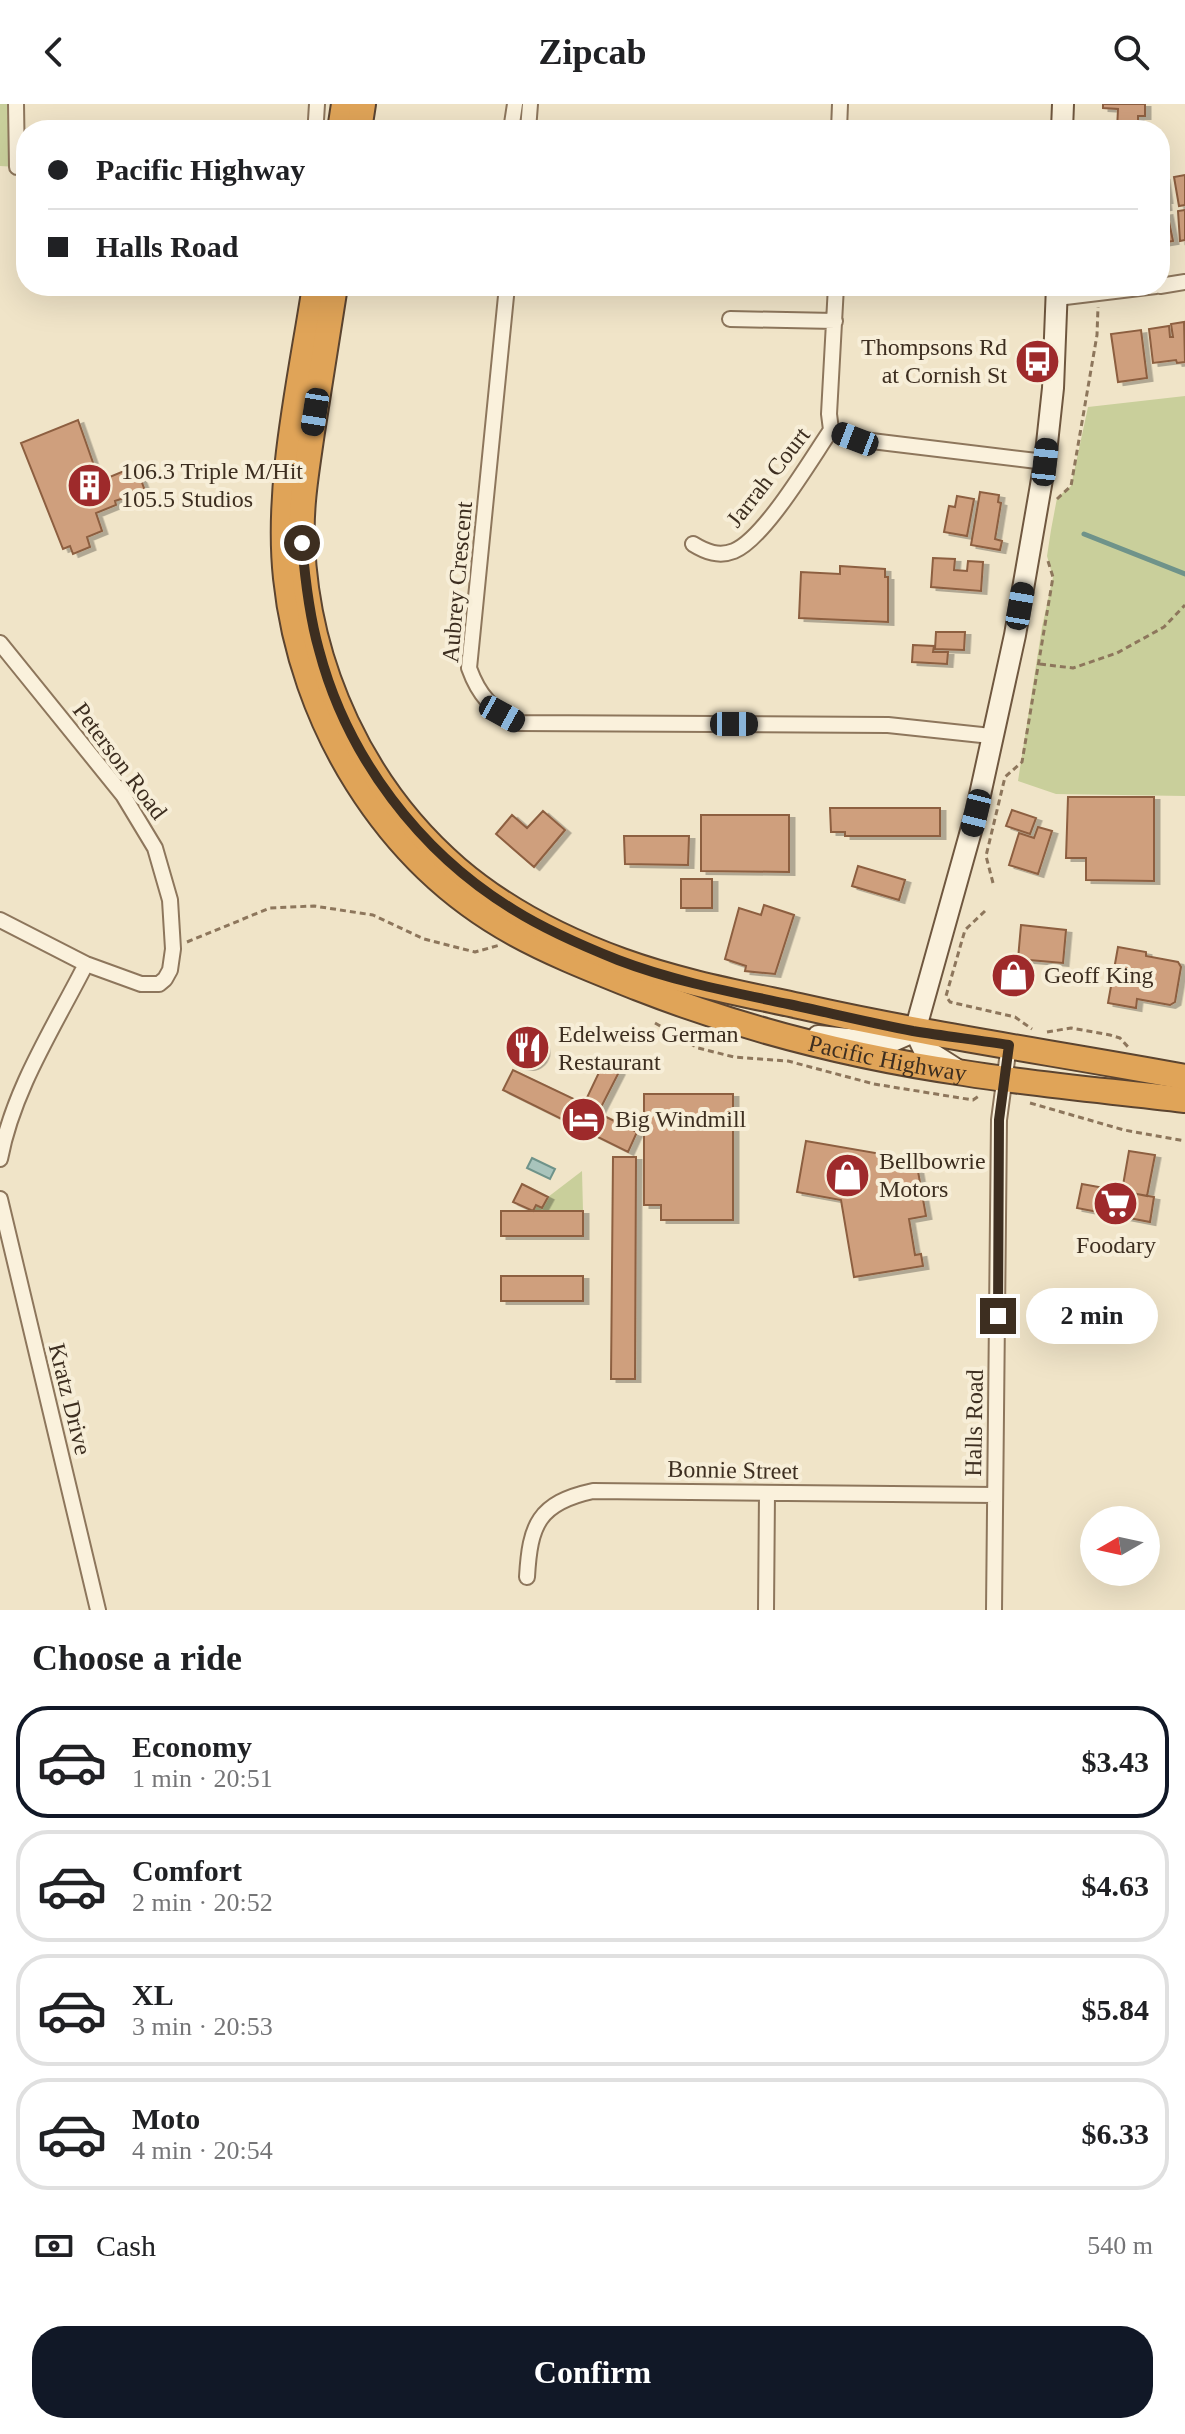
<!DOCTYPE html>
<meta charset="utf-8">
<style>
:root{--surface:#fff;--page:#f6f6f6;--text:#202124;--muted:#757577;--line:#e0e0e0;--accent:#111827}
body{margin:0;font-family:"Times New Roman",serif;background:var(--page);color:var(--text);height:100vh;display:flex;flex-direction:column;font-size:30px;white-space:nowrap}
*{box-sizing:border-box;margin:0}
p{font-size:26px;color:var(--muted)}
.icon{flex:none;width:44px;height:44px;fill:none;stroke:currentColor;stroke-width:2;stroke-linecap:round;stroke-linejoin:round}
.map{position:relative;height:1506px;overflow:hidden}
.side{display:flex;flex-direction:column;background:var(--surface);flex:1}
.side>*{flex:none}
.banner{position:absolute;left:16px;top:16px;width:1154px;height:176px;border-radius:32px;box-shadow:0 8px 32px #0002;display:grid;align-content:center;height:176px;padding:0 32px;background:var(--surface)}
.needle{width:52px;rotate:261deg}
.tools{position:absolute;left:1080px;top:1402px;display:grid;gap:16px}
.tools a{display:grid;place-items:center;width:80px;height:80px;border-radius:50%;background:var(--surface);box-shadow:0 8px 32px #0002;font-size:40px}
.end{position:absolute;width:36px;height:36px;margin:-18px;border:10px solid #3d2e20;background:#fff;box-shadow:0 0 0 4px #fff}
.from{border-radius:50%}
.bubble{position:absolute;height:56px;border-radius:28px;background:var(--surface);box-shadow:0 8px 32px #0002;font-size:26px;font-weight:700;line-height:56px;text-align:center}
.car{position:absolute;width:24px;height:48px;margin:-24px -12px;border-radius:10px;box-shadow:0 0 6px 2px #0007;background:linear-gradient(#222 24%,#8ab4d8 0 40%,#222 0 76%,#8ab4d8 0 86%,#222 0)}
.banner b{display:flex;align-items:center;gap:28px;height:76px;font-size:30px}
.banner b+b{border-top:2px solid var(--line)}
.banner i{width:20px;height:20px;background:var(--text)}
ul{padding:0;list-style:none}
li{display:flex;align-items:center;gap:24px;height:112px;margin:0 16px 12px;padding:0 16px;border:4px solid var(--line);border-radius:32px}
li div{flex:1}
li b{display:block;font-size:30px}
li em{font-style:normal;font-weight:700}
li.on{border-color:var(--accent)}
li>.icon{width:72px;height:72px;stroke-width:1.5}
h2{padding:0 32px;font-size:36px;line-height:96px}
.pay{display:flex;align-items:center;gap:20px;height:88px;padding:0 32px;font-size:30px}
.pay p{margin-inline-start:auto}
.action{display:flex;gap:16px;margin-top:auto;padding:16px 32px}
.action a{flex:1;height:92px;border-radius:32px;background:var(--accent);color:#fff;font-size:32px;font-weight:700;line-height:92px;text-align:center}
header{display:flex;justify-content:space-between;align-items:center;height:104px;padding:0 32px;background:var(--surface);font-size:36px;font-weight:700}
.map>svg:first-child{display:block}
.green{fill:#c9cf9b}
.water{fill:#a9c4bc;stroke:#6f938a;stroke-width:2}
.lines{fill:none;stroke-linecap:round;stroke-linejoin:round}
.stream{stroke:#6f938a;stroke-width:5}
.building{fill:#cf9f7d;stroke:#8d5f41;stroke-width:2;filter:url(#shadow)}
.street-casing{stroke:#8d765c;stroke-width:18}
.secondary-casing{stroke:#6f573f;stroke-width:24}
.highway-casing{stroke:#5b4430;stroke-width:28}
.path{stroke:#8d765c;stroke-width:3;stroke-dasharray:6 4;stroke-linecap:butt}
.street{stroke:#faf1dc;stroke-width:14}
.secondary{stroke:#faf1dc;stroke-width:20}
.highway{stroke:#e0a458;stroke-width:24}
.route{stroke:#3d2e20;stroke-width:10}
.labels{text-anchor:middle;stroke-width:8;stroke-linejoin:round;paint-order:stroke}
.poi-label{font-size:24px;fill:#3d2e20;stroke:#f7eed8;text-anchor:start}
.street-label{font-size:24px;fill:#3d2e20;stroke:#f7eed8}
</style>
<header><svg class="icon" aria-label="back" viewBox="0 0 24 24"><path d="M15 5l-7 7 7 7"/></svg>Zipcab<svg class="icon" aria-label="search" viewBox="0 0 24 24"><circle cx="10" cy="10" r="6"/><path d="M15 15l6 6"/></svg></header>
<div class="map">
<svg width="1185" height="1506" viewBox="0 0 1185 1506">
<defs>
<filter id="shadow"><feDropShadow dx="5.5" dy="3" stdDeviation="0" flood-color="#0004"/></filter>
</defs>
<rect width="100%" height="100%" fill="#f0e4c8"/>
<path class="green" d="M0,0H16L17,63L0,62Z
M1185,292V692L1056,690L1018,677L1042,523L1053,473L1047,452L1051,426L1057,394L1071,382L1088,303Z
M582,1067L583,1107H533L536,1101L542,1104L548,1093Z"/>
<path class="water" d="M532,1054L555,1065L550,1075L527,1064Z"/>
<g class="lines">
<path class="stream" d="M1084,430L1185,470"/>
</g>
<path class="building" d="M1103,0H1145V12H1138V26H1117L1118,5L1103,4Z
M1185,71V101L1179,102L1174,73Z
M1164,73L1167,96H1165L1166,103L1160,104V74Z
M1185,106V136L1180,137L1178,107Z
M1167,108L1173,137L1160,139V109Z
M1184,218L1185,258L1177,259L1176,256L1153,259L1149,225L1169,222L1170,233H1173L1171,220Z
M1141,226L1147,274L1118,278L1111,230Z
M78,316L97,370L102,368L105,375L136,362L145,387L115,397L116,401L96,409L102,427L87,433L90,443L73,450L70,442L63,445L21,339Z
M980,388L999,391L998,398L1001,399L995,435L1002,437L1000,446L971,441Z
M957,392L974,395L967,432L944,428L949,402L955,403Z
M933,454L955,455L954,466L967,467L968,457L983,458L981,487L931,483Z
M840,462L885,465V473H888V518L799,514L801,468L840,470Z
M936,528H965L964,546L935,545Z
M913,541L934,542L933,548H948L947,560L912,558Z
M1068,693H1154V777L1086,776V754H1066Z
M830,704H940V732H845V728H831Z
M1012,706L1036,714L1030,730L1006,722Z
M543,707L565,726L534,763L496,730L512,711L527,724Z
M701,711H789V768L701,767Z
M1038,723L1052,727L1038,770L1009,761L1019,729L1034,734Z
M624,732H689L688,761L625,760Z
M858,762L905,776L899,796L852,782Z
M681,775H712V804H681Z
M764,801L794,811L775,870L745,867L746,862L725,855L739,804L761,811Z
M1021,821L1066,826L1063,859L1018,855Z
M1118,843L1146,848V852L1178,858L1181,863L1175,898L1170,901L1137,895L1136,904L1108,899Z
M508 945a18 18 0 1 1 36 0a18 18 0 1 1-36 0Z
M603,960L619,968L598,1009L637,1028L628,1048L503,986L513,966L584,1000Z
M644,990H733V1116H661V1101H644Z
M806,1037L916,1056L926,1112L909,1115L915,1151L921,1150L923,1162L854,1173L841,1096L797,1088Z
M1129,1047L1155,1051L1147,1092L1122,1087Z
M613,1053H636L635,1275H611Z
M522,1080L548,1093L542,1104L536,1101L533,1107L513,1098Z
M1082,1080L1154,1093L1150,1118L1077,1104Z
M501,1107H583V1132H501Z
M501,1172H583V1197H501Z"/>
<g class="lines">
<defs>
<path id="street" d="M16,0L17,63
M316,16L317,0
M511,26L515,0
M528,26L530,0
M839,26L840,0
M507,182L469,564C479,592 492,605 518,619L888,621L991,632
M1160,182L1185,178
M1057,194L1156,182
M730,215L835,217
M831,326L855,335L1045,358
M831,326L829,310L836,182
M693,440C706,448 719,453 734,447C765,434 811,355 831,326
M0,539L123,691L155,744L170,796L173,845L170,866L165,875L159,880H141L86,860L0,816
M0,1055C13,986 54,923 86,860
M0,1095L98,1506
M527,1473C530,1421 538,1399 593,1387L995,1391
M766,1506L767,1389
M994,1506L999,1016L1009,941"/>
<path id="secondary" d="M1062,26L1063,0
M818,932L888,939L915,927
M956,965L923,944L915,927L976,709L1015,531L1045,358L1053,284L1057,182"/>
<g id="highway">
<path d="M340,26L344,0"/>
<path d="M359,26L363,0"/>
<path id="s1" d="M315,182C301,274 276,381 286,474C301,618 385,758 514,829C554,851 596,867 638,884C743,925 853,953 964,969C1037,981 1111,987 1185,996"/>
<path d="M335,182C327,230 320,279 312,328C307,364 300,402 302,439C307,563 363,684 457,765C505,806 564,836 622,857C680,878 739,889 799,902C927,931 1056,949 1185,973"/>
</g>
</defs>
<use href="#street" class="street-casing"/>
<use href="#secondary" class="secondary-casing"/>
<use href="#highway" class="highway-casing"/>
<path class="path" d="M1057,395L1071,382L1097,231L1098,203
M1040,560L1073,564L1117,549L1164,523L1185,501
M993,779L986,752L1005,673L1022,658L1053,473L1047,454
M985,807L965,826L946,892L950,898L1015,913L1032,925
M187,838L270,804L314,802L373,811L424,835L475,848L500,841
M655,919L698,944L734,953L788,957L874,980L973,996L979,992
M1047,928L1071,924L1110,931L1120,934L1129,944
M1030,999L1124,1026L1185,1037"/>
<use href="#street" class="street"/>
<use href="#secondary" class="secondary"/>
<use href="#highway" class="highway"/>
</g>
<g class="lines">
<path class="route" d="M302,439C305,475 309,511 319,546C347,653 420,749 514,806C546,826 583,842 618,856C673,877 731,888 788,900C830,909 871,919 913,927C944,932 977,936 1009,941L999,1016L998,1212"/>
</g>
<defs>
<symbol id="bus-disc" viewBox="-11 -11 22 22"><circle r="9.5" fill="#9e2a2b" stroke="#f7eed8"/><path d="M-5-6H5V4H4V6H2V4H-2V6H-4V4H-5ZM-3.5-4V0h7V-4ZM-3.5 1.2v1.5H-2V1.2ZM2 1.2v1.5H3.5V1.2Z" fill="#fff"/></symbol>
<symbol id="building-disc" viewBox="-11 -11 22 22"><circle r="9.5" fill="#9e2a2b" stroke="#f7eed8"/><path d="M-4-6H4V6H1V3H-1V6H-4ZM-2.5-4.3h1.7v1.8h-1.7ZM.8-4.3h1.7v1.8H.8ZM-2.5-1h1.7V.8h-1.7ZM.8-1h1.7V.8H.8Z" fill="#fff"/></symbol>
<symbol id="shop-disc" viewBox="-11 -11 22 22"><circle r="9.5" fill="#9e2a2b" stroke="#f7eed8"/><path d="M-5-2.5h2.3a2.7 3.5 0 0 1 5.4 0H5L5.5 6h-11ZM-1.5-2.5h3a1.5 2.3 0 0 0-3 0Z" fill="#fff"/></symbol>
<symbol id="restaurant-disc" viewBox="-11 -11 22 22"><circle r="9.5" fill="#9e2a2b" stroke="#f7eed8"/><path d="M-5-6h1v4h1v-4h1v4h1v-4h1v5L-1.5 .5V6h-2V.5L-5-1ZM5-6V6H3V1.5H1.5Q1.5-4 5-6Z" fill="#fff"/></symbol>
<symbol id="hotel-disc" viewBox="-11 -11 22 22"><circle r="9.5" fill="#9e2a2b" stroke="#f7eed8"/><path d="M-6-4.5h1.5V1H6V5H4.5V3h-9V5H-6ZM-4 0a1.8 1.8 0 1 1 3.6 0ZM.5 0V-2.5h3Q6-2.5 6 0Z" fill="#fff"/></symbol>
<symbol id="supermarket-disc" viewBox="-11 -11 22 22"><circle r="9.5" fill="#9e2a2b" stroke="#f7eed8"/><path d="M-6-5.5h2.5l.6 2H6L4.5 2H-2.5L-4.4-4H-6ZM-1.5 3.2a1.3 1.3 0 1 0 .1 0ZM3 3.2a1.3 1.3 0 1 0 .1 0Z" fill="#fff"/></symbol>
</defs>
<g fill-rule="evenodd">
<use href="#bus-disc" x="1012" y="232" width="51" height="51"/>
<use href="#building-disc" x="64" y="356" width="51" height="51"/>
<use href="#shop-disc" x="988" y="846" width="51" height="51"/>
<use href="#restaurant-disc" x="502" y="918" width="51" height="51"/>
<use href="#hotel-disc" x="558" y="990" width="51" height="51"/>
<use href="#shop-disc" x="822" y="1046" width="51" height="51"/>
<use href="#supermarket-disc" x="1090" y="1074" width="51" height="51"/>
</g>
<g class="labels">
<g class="poi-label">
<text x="1007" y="251" text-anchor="end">Thompsons Rd<tspan x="1007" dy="28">at Cornish St</tspan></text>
<text x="121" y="375">106.3 Triple M/Hit<tspan x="121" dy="28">105.5 Studios</tspan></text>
<text x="1044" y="879">Geoff King</text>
<text x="558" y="938">Edelweiss German<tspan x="558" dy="28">Restaurant</tspan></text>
<text x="615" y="1023">Big Windmill</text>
<text x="879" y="1065">Bellbowrie<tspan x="879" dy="28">Motors</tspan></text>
<text x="1116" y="1149" text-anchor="middle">Foodary</text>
</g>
<g class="street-label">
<text transform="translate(768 373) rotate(-52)" y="8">Jarrah Court</text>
<text transform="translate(457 478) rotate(-85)" y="8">Aubrey Crescent</text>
<text transform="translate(120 657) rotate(53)" y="8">Peterson Road</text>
<text dy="8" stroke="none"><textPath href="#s1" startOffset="1128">Pacific Highway</textPath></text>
<text transform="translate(70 1295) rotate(76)" y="8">Kratz Drive</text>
<text transform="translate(974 1319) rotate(-89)" y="8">Halls Road</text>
<text transform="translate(733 1366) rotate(1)" y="8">Bonnie Street</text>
</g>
</g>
</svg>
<div class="tools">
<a><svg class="needle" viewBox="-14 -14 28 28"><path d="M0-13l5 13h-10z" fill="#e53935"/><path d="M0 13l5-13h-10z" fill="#757577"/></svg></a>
</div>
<i class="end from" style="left:302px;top:439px"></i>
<i class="end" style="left:998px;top:1212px"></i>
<div class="bubble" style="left:1026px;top:1184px;width:132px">2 min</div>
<i class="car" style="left:315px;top:308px;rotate:189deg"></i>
<i class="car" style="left:855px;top:335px;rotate:291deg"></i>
<i class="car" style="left:1045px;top:358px;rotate:6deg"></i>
<i class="car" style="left:1020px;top:502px;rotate:10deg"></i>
<i class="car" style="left:502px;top:610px;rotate:119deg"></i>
<i class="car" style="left:734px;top:620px;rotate:90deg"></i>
<i class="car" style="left:976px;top:709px;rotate:194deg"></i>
<div class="banner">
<b><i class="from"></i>Pacific Highway</b>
<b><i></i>Halls Road</b>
</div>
</div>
<section class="side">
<h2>Choose a ride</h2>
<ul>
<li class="on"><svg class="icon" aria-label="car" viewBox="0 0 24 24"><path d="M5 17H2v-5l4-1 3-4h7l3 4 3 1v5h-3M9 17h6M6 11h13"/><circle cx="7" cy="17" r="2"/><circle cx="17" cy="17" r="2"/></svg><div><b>Economy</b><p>1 min · 20:51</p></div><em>$3.43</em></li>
<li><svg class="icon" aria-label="car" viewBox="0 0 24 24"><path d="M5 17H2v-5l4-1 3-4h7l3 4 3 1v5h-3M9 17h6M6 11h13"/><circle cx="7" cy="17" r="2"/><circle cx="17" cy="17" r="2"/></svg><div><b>Comfort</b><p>2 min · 20:52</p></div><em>$4.63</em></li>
<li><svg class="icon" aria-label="car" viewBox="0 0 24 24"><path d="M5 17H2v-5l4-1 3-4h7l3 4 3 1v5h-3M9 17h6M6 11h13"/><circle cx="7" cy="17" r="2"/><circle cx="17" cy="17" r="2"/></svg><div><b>XL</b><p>3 min · 20:53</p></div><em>$5.84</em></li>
<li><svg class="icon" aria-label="car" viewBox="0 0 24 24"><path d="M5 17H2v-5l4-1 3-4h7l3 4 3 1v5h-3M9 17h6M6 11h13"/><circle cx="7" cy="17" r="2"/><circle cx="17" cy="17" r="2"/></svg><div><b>Moto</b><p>4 min · 20:54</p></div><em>$6.33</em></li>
</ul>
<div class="pay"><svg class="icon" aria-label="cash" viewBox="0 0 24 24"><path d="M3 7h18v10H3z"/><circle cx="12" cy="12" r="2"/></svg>Cash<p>540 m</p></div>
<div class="action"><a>Confirm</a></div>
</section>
